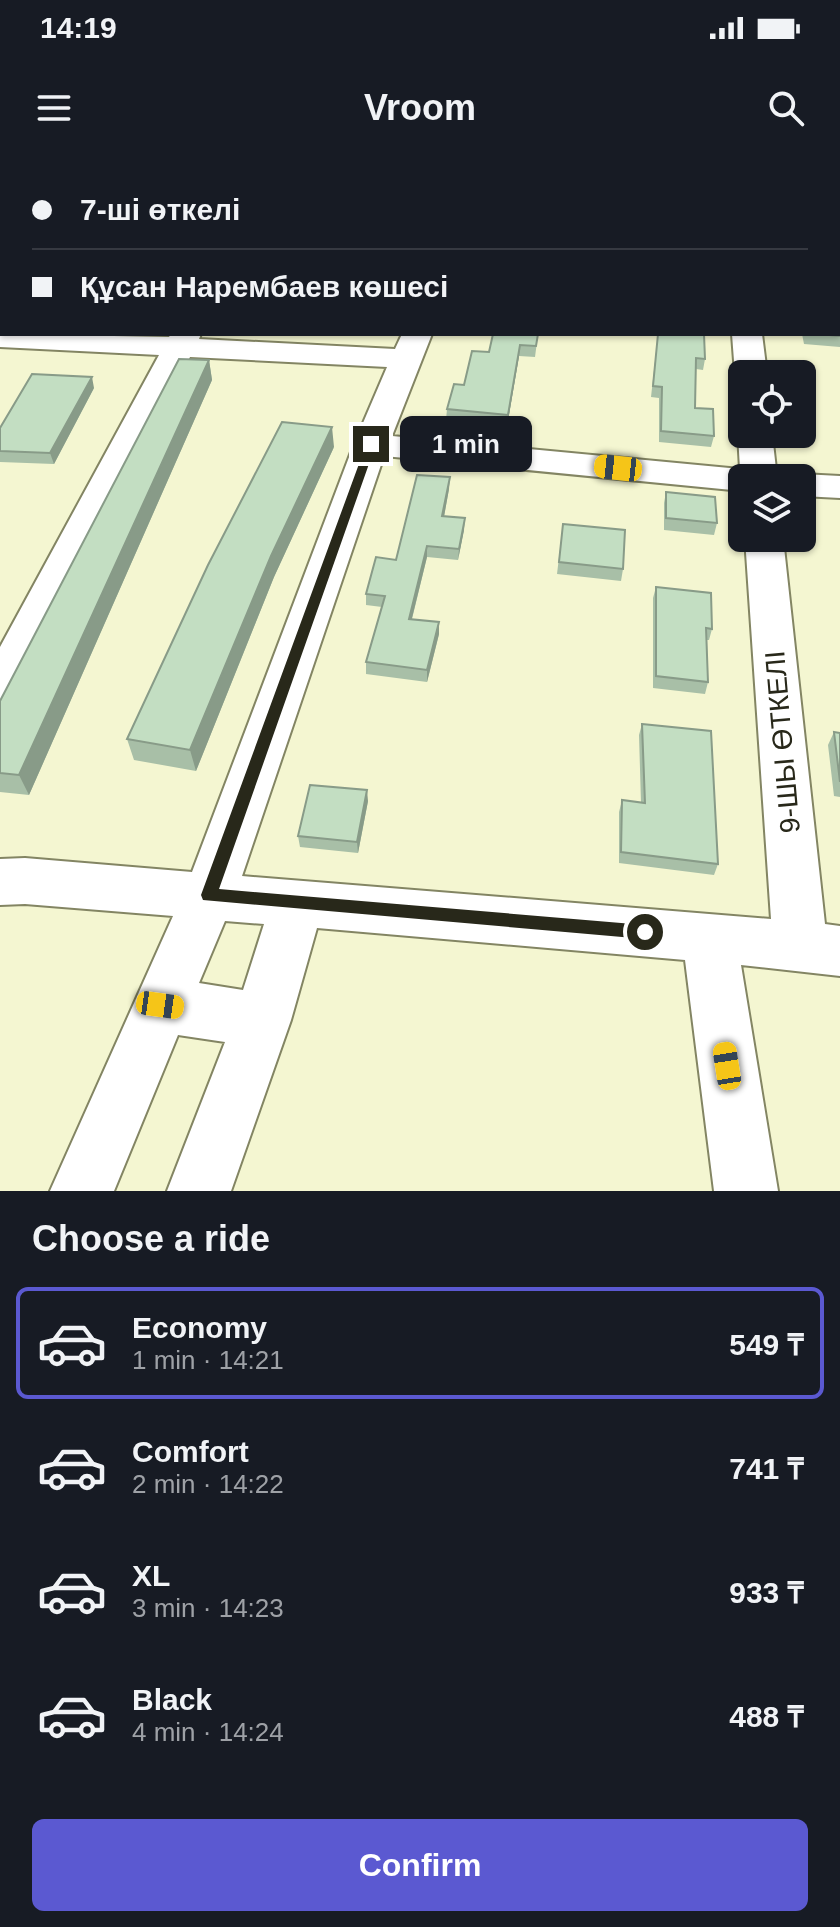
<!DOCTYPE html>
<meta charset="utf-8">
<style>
:root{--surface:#171b24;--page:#20242c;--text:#f1f3f6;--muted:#9ea1a6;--line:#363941;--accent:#5b59d1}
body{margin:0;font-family:Helvetica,sans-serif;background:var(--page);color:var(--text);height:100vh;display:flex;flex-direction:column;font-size:30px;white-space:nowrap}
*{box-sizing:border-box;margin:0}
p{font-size:26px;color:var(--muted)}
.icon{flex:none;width:44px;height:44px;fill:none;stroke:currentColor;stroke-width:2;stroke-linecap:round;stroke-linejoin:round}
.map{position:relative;height:1031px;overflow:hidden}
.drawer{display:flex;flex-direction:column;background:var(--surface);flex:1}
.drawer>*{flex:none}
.guide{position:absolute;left:0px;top:0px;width:840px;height:176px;box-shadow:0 2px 6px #0004;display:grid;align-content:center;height:176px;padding:0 32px;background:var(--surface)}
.tools{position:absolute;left:728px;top:200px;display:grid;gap:16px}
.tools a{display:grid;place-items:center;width:88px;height:88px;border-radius:12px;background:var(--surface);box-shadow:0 2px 6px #0004;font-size:40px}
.end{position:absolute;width:36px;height:36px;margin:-18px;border:10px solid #28281a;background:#fff;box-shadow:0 0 0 4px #fff}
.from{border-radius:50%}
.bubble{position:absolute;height:56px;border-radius:12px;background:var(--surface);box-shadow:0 2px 6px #0004;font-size:26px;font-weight:700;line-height:56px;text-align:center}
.car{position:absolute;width:24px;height:48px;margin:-24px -12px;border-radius:10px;box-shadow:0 0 6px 2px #0007;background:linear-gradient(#f5c518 24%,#345 0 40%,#f5c518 0 76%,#345 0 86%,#f5c518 0)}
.guide b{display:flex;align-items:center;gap:28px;height:76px;font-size:30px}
.guide b+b{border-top:2px solid var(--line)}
.guide i{width:20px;height:20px;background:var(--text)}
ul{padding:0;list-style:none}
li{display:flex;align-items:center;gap:24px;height:112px;margin:0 16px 12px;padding:0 16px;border:4px solid transparent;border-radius:12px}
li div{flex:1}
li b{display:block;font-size:30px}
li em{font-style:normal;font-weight:700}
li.selected{border-color:var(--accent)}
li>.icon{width:72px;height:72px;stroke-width:1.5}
h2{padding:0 32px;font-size:36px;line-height:96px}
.cta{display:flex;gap:16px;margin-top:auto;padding:16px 32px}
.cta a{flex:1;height:92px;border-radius:12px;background:var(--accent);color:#fff;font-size:32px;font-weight:700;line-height:92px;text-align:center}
.status{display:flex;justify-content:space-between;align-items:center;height:56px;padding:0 40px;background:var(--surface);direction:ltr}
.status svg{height:22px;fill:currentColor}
header{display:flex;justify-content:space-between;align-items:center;height:104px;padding:0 32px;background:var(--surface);font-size:36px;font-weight:700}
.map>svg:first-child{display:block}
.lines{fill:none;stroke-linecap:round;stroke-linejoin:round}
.minor-casing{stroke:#838563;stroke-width:4}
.minor{fill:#fff;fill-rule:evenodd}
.wall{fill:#a8bfa7}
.shaded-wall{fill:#889b88}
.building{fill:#c3dec2;stroke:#889b88;stroke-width:2}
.route{fill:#28281a}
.labels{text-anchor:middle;stroke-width:7;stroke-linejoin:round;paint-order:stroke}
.street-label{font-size:28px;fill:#28281a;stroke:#fff}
</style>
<div class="status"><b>14:19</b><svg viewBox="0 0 49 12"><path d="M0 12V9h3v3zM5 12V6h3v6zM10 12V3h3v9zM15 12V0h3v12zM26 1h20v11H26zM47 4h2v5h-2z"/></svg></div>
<header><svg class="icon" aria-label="menu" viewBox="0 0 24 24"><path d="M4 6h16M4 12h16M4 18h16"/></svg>Vroom<svg class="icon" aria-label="search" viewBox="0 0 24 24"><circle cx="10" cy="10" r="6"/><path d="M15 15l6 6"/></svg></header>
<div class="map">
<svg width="840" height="1031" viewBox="0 0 840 1031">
<rect width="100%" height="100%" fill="#f4f6d1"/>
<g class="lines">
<defs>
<path id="minor" d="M288,0H369L371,2H290Z
M470,0H494V2H470Z
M838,23H840V37H838Z
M0,169L2,174L169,177L171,174H201L199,179L395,189L402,174H432L392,276L740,309L738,274L742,268V274H772L777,318H742V331L384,296L242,716L771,759L745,378H783L825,764L840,766V816L741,805L778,1031H714L685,800L317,768L291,860L231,1031H167L225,882L178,875L114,1031H50L173,756L25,744L0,745V699L25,698L192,712L354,284L387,207L190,197L22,528L16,540L0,544V487L159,195L0,187ZM225,761L264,764L243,830L199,823Z
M732,174H762L767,214H742L740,221L735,214Z
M802,314L840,316V338L802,336V318H789Z"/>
</defs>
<use href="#minor" class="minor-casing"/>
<use href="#minor" class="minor"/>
</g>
<path class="wall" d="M840,84V187L804,184L802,174H838Z
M538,174L535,197L519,196L507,266L446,260L447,249L489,192Z
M658,174H704L705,199L703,210L696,209L695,248L714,276L711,287L659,282V238L651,237Z
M209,200L212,220L29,635L0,632V541Z
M94,228L54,304L0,302V268Z
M334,287L274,417L196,611L134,600L127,579Z
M449,329L444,356L464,370L458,400L427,397L412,459L439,462V474L427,522L366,514V502L382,447L366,445V434L396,400Z
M666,332L717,363L714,375L664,370V343Z
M563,364L623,409L621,421L557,414Z
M656,427L712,469L709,480H707L708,522L705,534L653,528V438Z
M642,564L718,704L714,715L619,703V652L622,640L641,643L639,575Z
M834,572L840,573V637L834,636L828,585Z
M368,641L358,693L300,687L298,676Z"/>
<path class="shaded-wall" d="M520,185L519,196L507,266L508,255Z
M209,200L212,220L29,635L19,615Z
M92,217L94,228L54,304L50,293Z
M332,267L334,287L274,417L196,611L190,590L271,396Z
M450,317L449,329L442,368V356Z
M465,358L464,370L458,400L459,389Z
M427,386V397L409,470V459Z
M439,462V474L427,522V510Z
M367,630L368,641L358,693L357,682Z"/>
<path class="building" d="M70,0H134L132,2H68Z
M198,0H253L252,2H197Z
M410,0H438L437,2H410Z
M510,0H577V2H510Z
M669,0H696V2H669Z
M705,0H840V13L838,14V2H730L706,1Z
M838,82H840V176L818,174H838Z
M493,174H538L536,186L520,185L508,255L447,249L454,224L464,225L472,191L489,192Z
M658,174H704L705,199L696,198L695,248L713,249L714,276L661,271L662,227L653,226Z
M179,199L209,200L19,615L0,613V541Z
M32,214L92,217L50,293L0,291V268Z
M282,262L332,267L271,396L190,590L127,579L208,405Z
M417,315L450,317L442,356L465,358L459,389L427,386L409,459L439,462L427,510L366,502L385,436L366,434L376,397L396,400Z
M666,332L715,337L717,363L666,358Z
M563,364L625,370L623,409L559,402Z
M656,427L711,433L712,469L706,468L708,522L656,516Z
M642,564L711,571L718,704L621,692L622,640L645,643Z
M834,572L840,573V622Z
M310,625L367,630L357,682L298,676Z"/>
<path class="route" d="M367,282L376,284L219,729L645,765L653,772L651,777L645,779L203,740L201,735Z"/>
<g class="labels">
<g class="street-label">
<text transform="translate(782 582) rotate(-95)" y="10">9-ШЫ ӨТКЕЛІ</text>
</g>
</g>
</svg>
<div class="tools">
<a><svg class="icon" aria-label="locate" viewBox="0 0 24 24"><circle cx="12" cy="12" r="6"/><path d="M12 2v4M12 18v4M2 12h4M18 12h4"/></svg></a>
<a><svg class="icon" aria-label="layers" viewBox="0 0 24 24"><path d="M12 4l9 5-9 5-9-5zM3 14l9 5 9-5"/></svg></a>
</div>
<i class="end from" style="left:645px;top:772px"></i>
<i class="end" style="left:371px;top:284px"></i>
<div class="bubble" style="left:400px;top:256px;width:132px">1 min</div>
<i class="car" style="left:618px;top:308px;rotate:276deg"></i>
<i class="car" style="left:160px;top:845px;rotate:98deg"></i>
<i class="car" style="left:727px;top:906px;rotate:351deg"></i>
<div class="guide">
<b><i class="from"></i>7-ші өткелі</b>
<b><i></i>Құсан Нарембаев көшесі</b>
</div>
</div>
<section class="drawer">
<h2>Choose a ride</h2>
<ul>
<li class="selected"><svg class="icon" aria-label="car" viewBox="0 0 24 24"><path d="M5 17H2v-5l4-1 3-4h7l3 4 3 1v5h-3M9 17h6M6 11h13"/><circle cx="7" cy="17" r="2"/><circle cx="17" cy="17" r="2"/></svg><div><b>Economy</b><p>1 min · 14:21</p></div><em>549 ₸</em></li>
<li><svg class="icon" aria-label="car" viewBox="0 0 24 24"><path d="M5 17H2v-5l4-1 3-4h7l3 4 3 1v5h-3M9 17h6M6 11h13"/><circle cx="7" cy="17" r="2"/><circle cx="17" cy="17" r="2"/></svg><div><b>Comfort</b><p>2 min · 14:22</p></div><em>741 ₸</em></li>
<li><svg class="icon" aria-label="car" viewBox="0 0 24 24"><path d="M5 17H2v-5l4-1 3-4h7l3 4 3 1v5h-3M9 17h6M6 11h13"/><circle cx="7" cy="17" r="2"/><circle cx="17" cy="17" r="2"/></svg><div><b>XL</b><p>3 min · 14:23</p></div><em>933 ₸</em></li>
<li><svg class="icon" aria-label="car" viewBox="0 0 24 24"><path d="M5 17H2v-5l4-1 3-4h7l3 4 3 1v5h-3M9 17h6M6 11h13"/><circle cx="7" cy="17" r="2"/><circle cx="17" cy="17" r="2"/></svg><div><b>Black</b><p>4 min · 14:24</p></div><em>488 ₸</em></li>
</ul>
<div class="cta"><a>Confirm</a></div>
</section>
